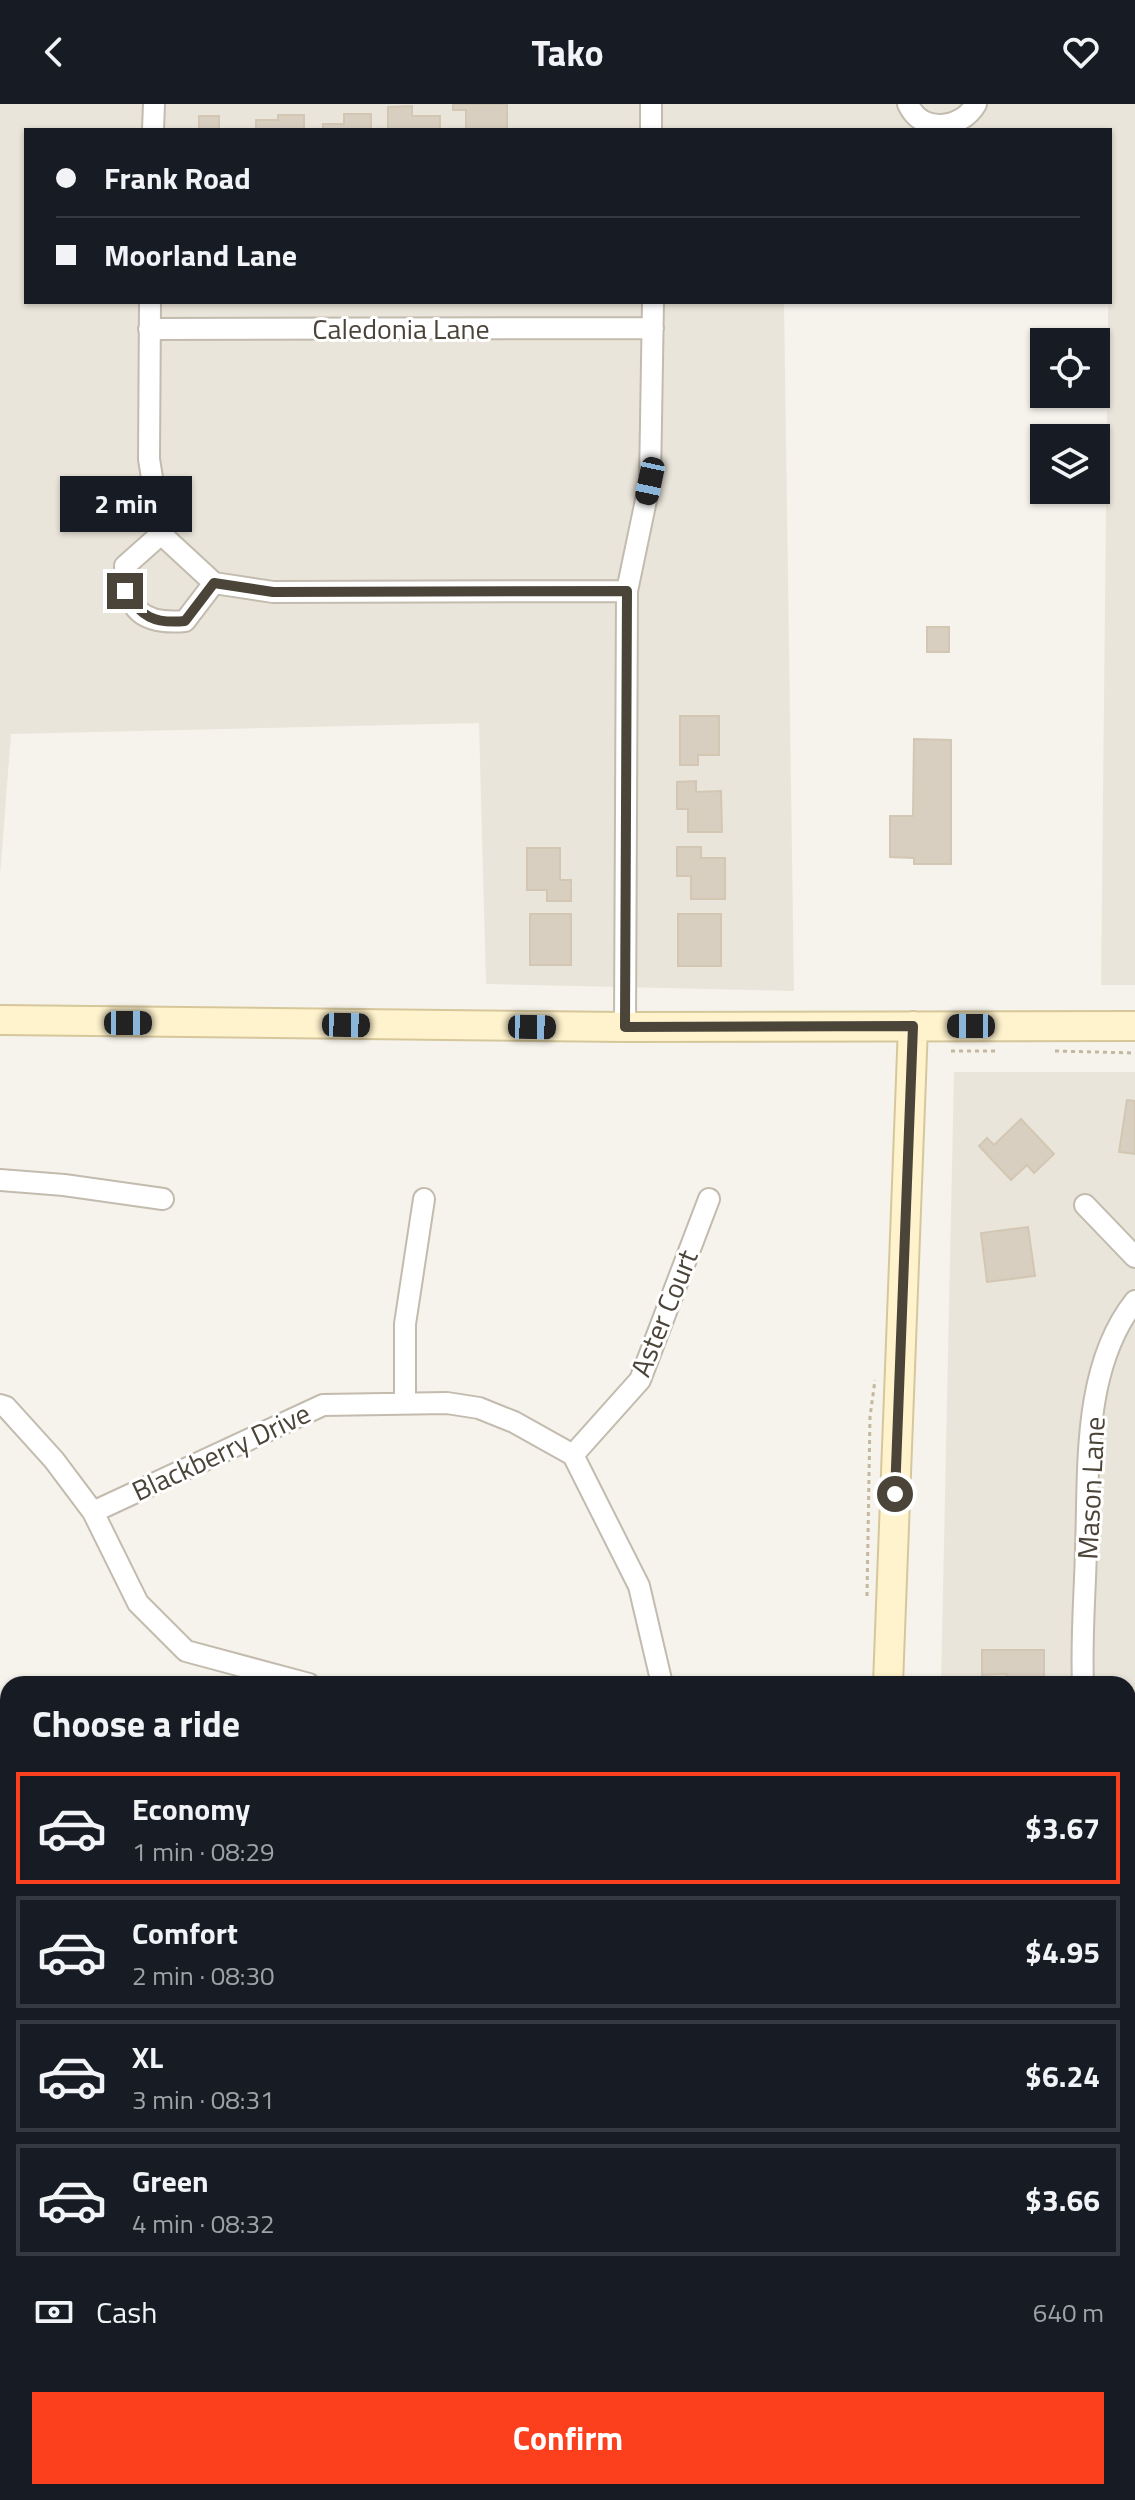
<!DOCTYPE html>
<meta charset="utf-8">
<style>
:root{--surface:#171b24;--page:#20242c;--text:#f1f3f6;--muted:#9ea1a6;--line:#363941;--accent:#fc3f1d}
body{margin:0;font-family:"Titillium Web",sans-serif;background:var(--page);color:var(--text);height:100vh;display:flex;flex-direction:column;font-size:30px;white-space:nowrap}
*{box-sizing:border-box;margin:0}
p{font-size:26px;color:var(--muted)}
.icon{flex:none;width:44px;height:44px;fill:none;stroke:currentColor;stroke-width:2;stroke-linecap:round;stroke-linejoin:round}
.map{position:relative;flex:1;overflow:hidden}
.side{position:absolute;left:0px;top:1572px;width:1136px;height:824px;display:flex;flex-direction:column;background:var(--surface);border-radius:24px 24px 0 0;box-shadow:0 2px 6px #0004}
.side>*{flex:none}
.top-card{position:absolute;left:24px;top:24px;width:1088px;height:176px;border-radius:0px;box-shadow:0 2px 6px #0004;display:grid;align-content:center;height:176px;padding:0 32px;background:var(--surface)}
.buttons{position:absolute;left:1030px;top:224px;display:grid;gap:16px}
.buttons a{display:grid;place-items:center;width:80px;height:80px;border-radius:0px;background:var(--surface);box-shadow:0 2px 6px #0004;font-size:40px}
.end{position:absolute;width:36px;height:36px;margin:-18px;border:10px solid #4b4439;background:#fff;box-shadow:0 0 0 4px #fff}
.from{border-radius:50%}
.bubble{position:absolute;height:56px;border-radius:0px;background:var(--surface);box-shadow:0 2px 6px #0004;font-size:26px;font-weight:700;line-height:56px;text-align:center}
.car{position:absolute;width:24px;height:48px;margin:-24px -12px;border-radius:10px;box-shadow:0 0 6px 2px #0007;background:linear-gradient(#222 24%,#8ab4d8 0 40%,#222 0 76%,#8ab4d8 0 86%,#222 0)}
.top-card b{display:flex;align-items:center;gap:28px;height:76px;font-size:30px}
.top-card b+b{border-top:2px solid var(--line)}
.top-card i{width:20px;height:20px;background:var(--text)}
ul{padding:0;list-style:none}
li{display:flex;align-items:center;gap:24px;height:112px;margin:0 16px 12px;padding:0 16px;border:4px solid var(--line);border-radius:0px}
li div{flex:1}
li b{display:block;font-size:30px}
li em{font-style:normal;font-weight:700}
li.active{border-color:var(--accent)}
li>.icon{width:72px;height:72px;stroke-width:1.5}
h2{padding:0 32px;font-size:36px;line-height:96px}
.pay{display:flex;align-items:center;gap:20px;height:88px;padding:0 32px;font-size:30px}
.pay p{margin-inline-start:auto}
.button{display:flex;gap:16px;margin-top:auto;padding:16px 32px}
.button a{flex:1;height:92px;border-radius:0px;background:var(--accent);color:#fff;font-size:32px;font-weight:700;line-height:92px;text-align:center}
header{display:flex;justify-content:space-between;align-items:center;height:104px;padding:0 32px;background:var(--surface);font-size:36px;font-weight:700}
.map>svg:first-child{display:block}
.residential{fill:#eae5da}
.green{fill:#d2eab5}
.water{fill:#a9d4f2}
.building{fill:#d8cfc1;stroke:#d3c7b4;stroke-width:2}
.lines{fill:none;stroke-linecap:round;stroke-linejoin:round}
.street-casing{stroke:#c2bbae;stroke-width:24}
.secondary-casing{stroke:#d6c79b;stroke-width:32}
.path{stroke:#c4b79f;stroke-width:3;stroke-dasharray:4 4;stroke-linecap:butt}
.street{stroke:#fff;stroke-width:20}
.secondary{stroke:#fff3cd;stroke-width:28}
.route{stroke:#4b4439;stroke-width:10}
.labels{text-anchor:middle;stroke-width:6;stroke-linejoin:round;paint-order:stroke}
.street-label{font-size:28px;fill:#4b4439;stroke:#fff}
</style>
<header><svg class="icon" aria-label="back" viewBox="0 0 24 24"><path d="M15 5l-7 7 7 7"/></svg>Tako<svg class="icon" aria-label="heart" viewBox="0 0 24 24"><path d="M12 20l-8-8c-3-5 5-10 8-4 3-6 11-1 8 4z"/></svg></header>
<div class="map">
<svg width="1135" height="2396" viewBox="0 0 1135 2396">
<rect width="100%" height="100%" fill="#f6f3ec"/>
<path class="residential" d="M0,0H1135V881H1101L1110,26H26V198H784L794,887L486,880L479,619L11,630L0,772Z
M954,968H1135V2396H838L839,2388H1128V1580H941Z"/>
<path class="green" d="M0,2185L8,2186V2388H36V2396H0Z"/>
<path class="water" d="M61,2388H147L146,2396H63Z"/>
<path class="building" d="M453,0H507V26H466V6H453Z
M412,2V12H440V26H388V3Z
M344,10H371V26H323V20H344Z
M278,11H304V26H256V16H278Z
M199,12H219V26H199Z
M927,523H949V548H927Z
M680,612H719V651H698V661H680Z
M914,635L951,636V760H914V754L890,753V712H913Z
M696,677V688L721,687L722,728H688V705H677V678Z
M677,743H701V754H725V795H691V772H677Z
M527,744H560V776H571V797H547V786H527Z
M530,810H571V861H530Z
M678,810H721V862H678Z
M1127,996L1135,997V1050L1119,1048Z
M1021,1015L1054,1050L1034,1069L1027,1061L1011,1076L979,1042L987,1034L994,1041Z
M1028,1123L1035,1172L987,1178L981,1129Z
M982,1546H1044V1580H1007V1570L982,1571Z"/>
<g class="lines">
<defs>
<path id="street" d="M651,0V26
M908,0C921,30 961,26 976,0
M153,26L154,0
M150,198L149,355L161,430L214,479L273,488L627,487
M149,225L653,224
M161,430L125,462C125,505 142,521 185,517L214,479
M625,923L627,487L650,377L653,198
M0,1076L64,1081L163,1095
M1085,1101L1135,1153
M405,1299V1220L424,1095
M0,1301L6,1303L54,1356L93,1408L138,1499L186,1547L309,1580
M573,1351L640,1276L709,1095
M93,1408L323,1301L447,1299L479,1304L514,1318L573,1351L639,1482L662,1580
M1083,1580C1081,1535 1085,1490 1086,1445C1089,1364 1082,1264 1135,1197
M0,1799L8,1805
M1128,2300L1135,2302
M311,2388L313,2396
M638,2396L639,2388
M1003,2396L1006,2388"/>
<path id="secondary" d="M0,916L625,923L1135,922
M888,1580L913,922
M804,2396L806,2388"/>
</defs>
<use href="#street" class="street-casing"/>
<use href="#secondary" class="secondary-casing"/>
<path class="path" d="M951,947H996
M1055,947L1135,949
M867,1492L870,1313L875,1276"/>
<use href="#street" class="street"/>
<use href="#secondary" class="secondary"/>
</g>
<g class="lines">
<path class="route" d="M125,487C141,513 154,520 185,517L214,479L273,488L627,487L625,923L913,922L895,1390"/>
</g>
<g class="labels">
<g class="street-label">
<text x="401" y="235">Caledonia Lane</text>
<text transform="translate(664 1209) rotate(-68)" y="10">Aster Court</text>
<text transform="translate(221 1348) rotate(-25)" y="10">Blackberry Drive</text>
<text transform="translate(1091 1384) rotate(-87)" y="10">Mason Lane</text>
</g>
</g>
</svg>
<div class="buttons">
<a><svg class="icon" aria-label="locate" viewBox="0 0 24 24"><circle cx="12" cy="12" r="6"/><path d="M12 2v4M12 18v4M2 12h4M18 12h4"/></svg></a>
<a><svg class="icon" aria-label="layers" viewBox="0 0 24 24"><path d="M12 4l9 5-9 5-9-5zM3 14l9 5 9-5"/></svg></a>
</div>
<i class="end from" style="left:895px;top:1390px"></i>
<i class="end" style="left:125px;top:487px"></i>
<div class="bubble" style="left:60px;top:372px;width:132px">2 min</div>
<i class="car" style="left:650px;top:377px;rotate:192deg"></i>
<i class="car" style="left:128px;top:919px;rotate:90deg"></i>
<i class="car" style="left:346px;top:921px;rotate:91deg"></i>
<i class="car" style="left:971px;top:922px;rotate:270deg"></i>
<i class="car" style="left:532px;top:923px;rotate:91deg"></i>
<div class="top-card">
<b><i class="from"></i>Frank Road</b>
<b><i></i>Moorland Lane</b>
</div>
<section class="side">
<h2>Choose a ride</h2>
<ul>
<li class="active"><svg class="icon" aria-label="car" viewBox="0 0 24 24"><path d="M5 17H2v-5l4-1 3-4h7l3 4 3 1v5h-3M9 17h6M6 11h13"/><circle cx="7" cy="17" r="2"/><circle cx="17" cy="17" r="2"/></svg><div><b>Economy</b><p>1 min · 08:29</p></div><em>$3.67</em></li>
<li><svg class="icon" aria-label="car" viewBox="0 0 24 24"><path d="M5 17H2v-5l4-1 3-4h7l3 4 3 1v5h-3M9 17h6M6 11h13"/><circle cx="7" cy="17" r="2"/><circle cx="17" cy="17" r="2"/></svg><div><b>Comfort</b><p>2 min · 08:30</p></div><em>$4.95</em></li>
<li><svg class="icon" aria-label="car" viewBox="0 0 24 24"><path d="M5 17H2v-5l4-1 3-4h7l3 4 3 1v5h-3M9 17h6M6 11h13"/><circle cx="7" cy="17" r="2"/><circle cx="17" cy="17" r="2"/></svg><div><b>XL</b><p>3 min · 08:31</p></div><em>$6.24</em></li>
<li><svg class="icon" aria-label="car" viewBox="0 0 24 24"><path d="M5 17H2v-5l4-1 3-4h7l3 4 3 1v5h-3M9 17h6M6 11h13"/><circle cx="7" cy="17" r="2"/><circle cx="17" cy="17" r="2"/></svg><div><b>Green</b><p>4 min · 08:32</p></div><em>$3.66</em></li>
</ul>
<div class="pay"><svg class="icon" aria-label="cash" viewBox="0 0 24 24"><path d="M3 7h18v10H3z"/><circle cx="12" cy="12" r="2"/></svg>Cash<p>640 m</p></div>
<div class="button"><a>Confirm</a></div>
</section>
</div>
